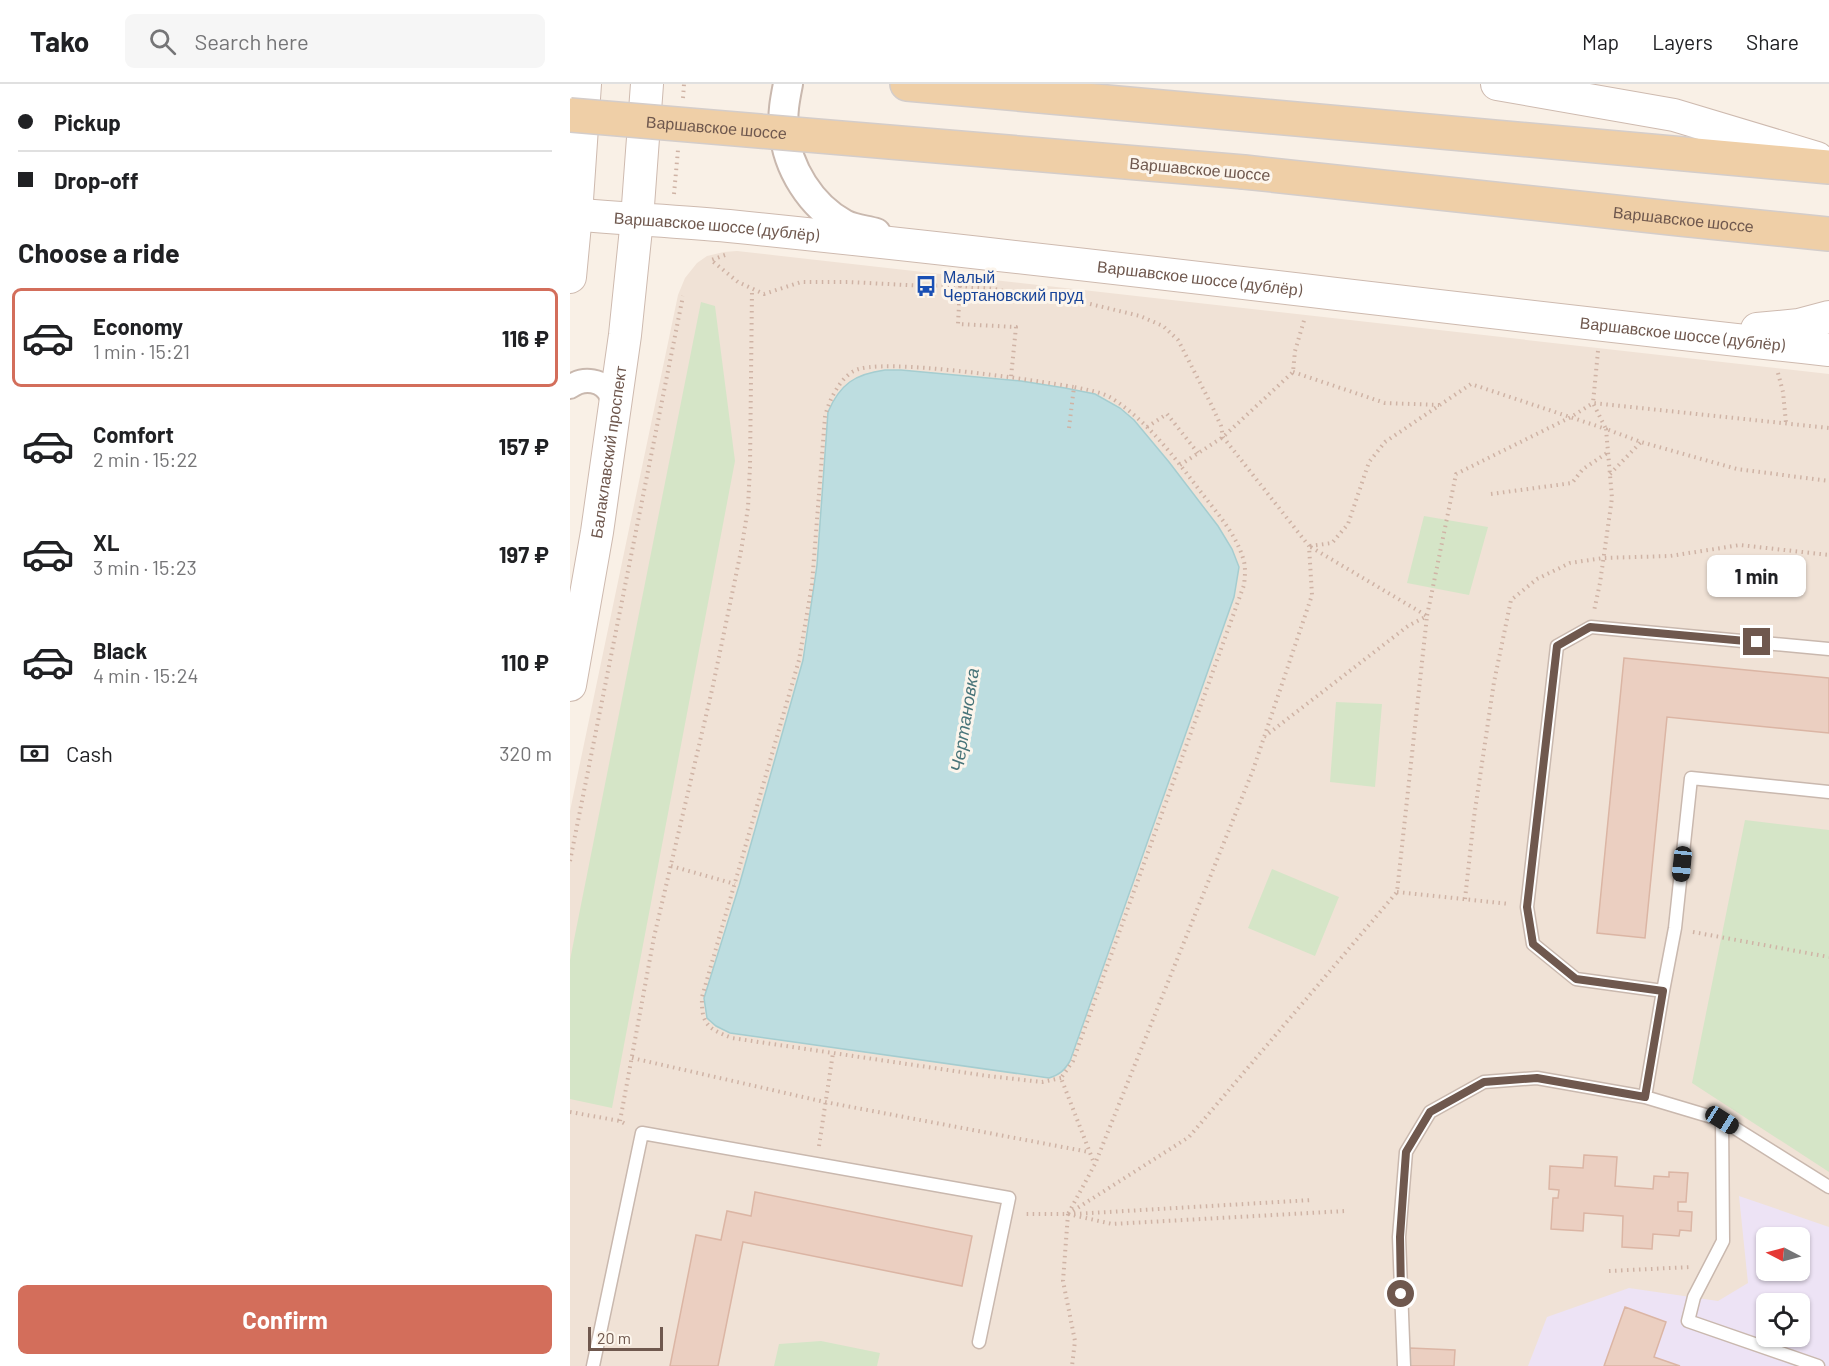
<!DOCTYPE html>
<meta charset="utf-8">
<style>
:root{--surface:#fff;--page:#f6f6f6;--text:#202124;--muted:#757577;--line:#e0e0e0;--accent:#d36e5b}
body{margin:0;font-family:Barlow,sans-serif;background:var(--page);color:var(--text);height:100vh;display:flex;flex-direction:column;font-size:22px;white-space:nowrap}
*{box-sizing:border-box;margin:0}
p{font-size:20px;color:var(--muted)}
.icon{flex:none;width:33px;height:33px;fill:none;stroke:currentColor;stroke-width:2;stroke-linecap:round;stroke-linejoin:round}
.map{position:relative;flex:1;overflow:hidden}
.sheet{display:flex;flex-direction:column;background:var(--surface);width:570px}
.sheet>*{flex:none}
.hud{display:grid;align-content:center;height:132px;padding:0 18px;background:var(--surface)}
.needle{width:39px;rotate:276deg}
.tools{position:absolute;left:1186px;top:1143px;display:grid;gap:12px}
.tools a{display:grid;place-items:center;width:54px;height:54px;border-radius:9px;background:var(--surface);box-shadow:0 2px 4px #0004;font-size:30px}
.scale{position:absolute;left:18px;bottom:15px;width:75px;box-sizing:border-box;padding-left:6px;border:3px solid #6f584e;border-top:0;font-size:16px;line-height:21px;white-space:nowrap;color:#6f584e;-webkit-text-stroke:4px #fcf5ec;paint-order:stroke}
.end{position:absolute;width:27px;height:27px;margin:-14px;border:8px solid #6f584e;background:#fff;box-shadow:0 0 0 3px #fff}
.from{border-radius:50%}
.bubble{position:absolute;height:42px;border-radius:9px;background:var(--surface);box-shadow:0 2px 4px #0004;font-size:20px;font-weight:700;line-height:42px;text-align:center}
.car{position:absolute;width:18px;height:36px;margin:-18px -9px;border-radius:8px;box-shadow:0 0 4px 2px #0007;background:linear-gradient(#222 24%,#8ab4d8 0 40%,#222 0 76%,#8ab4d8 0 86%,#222 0)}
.hud b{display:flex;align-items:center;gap:21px;height:57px;font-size:22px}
.hud b+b{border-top:2px solid var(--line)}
.hud i{width:15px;height:15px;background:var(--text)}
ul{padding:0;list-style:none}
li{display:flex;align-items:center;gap:18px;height:99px;margin:0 12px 9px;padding:0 6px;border:3px solid transparent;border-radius:9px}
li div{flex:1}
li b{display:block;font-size:22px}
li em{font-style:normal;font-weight:700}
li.active{border-color:var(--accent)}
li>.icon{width:54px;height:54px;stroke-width:1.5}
h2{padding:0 18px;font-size:27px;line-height:72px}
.pay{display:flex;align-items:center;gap:15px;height:66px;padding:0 18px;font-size:22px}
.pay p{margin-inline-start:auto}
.button{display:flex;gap:12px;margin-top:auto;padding:12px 18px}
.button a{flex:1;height:69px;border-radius:9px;background:var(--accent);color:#fff;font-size:24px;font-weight:700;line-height:69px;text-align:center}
header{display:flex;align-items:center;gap:36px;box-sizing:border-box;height:84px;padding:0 30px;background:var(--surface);border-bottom:2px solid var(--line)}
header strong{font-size:28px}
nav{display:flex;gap:33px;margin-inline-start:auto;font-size:21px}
.search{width:420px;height:54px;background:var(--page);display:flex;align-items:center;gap:15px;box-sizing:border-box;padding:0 21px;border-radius:9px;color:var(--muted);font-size:22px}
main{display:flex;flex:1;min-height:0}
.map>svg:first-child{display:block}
.residential{fill:#f0e2d6;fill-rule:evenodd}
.education{fill:#ede3f5;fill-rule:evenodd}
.green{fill:#d5e5c7}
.water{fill:#bddde0;stroke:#a5cdd0;stroke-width:1.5}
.building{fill:#ebcfc1;stroke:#dbb5a4;stroke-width:1.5}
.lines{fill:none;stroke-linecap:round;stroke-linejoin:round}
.service-casing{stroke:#c9b8ae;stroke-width:15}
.minor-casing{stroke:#c9b8ae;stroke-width:26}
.tertiary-casing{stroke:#c9b8ae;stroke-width:32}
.secondary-casing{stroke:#cebaaf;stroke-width:34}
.primary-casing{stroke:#d4cdca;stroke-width:36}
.path{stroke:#cfb3a5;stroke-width:4;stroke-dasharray:1.5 4.5;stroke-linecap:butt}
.service{stroke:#fff;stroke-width:12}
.minor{stroke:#fff;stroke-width:22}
.tertiary{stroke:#fff;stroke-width:28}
.secondary{stroke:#fff;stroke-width:32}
.primary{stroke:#efcfa7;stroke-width:33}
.primary-bridge-casing{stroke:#d4cdca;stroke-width:36;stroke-linecap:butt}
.primary-bridge{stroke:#efcfa7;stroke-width:33}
.route{stroke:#6f584e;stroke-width:8}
.labels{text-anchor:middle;stroke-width:6;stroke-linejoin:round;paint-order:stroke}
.street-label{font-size:16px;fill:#6f584e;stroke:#fcf5ec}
.transit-label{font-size:16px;fill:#164399;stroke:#fcf5ec;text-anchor:start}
.water-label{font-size:18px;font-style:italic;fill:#487479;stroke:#fcf5ec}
</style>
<header>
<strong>Tako</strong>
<div class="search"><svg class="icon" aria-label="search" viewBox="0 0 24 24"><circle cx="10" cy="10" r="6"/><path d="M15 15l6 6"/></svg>Search here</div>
<nav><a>Map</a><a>Layers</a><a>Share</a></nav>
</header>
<main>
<section class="sheet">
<div class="hud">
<b><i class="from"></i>Pickup</b>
<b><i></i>Drop-off</b>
</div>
<h2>Choose a ride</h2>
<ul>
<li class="active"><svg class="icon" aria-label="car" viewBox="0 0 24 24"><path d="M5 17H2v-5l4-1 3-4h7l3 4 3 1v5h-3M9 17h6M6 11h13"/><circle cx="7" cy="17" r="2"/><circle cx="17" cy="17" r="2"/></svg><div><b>Economy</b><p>1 min · 15:21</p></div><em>116 ₽</em></li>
<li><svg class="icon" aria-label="car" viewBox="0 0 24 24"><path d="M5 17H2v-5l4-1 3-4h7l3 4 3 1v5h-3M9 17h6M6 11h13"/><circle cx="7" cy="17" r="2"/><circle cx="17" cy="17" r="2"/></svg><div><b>Comfort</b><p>2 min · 15:22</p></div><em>157 ₽</em></li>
<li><svg class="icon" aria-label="car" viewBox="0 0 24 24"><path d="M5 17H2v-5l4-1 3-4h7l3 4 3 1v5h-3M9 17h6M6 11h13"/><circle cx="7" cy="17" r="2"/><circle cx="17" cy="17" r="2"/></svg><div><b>XL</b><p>3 min · 15:23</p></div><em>197 ₽</em></li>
<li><svg class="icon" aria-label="car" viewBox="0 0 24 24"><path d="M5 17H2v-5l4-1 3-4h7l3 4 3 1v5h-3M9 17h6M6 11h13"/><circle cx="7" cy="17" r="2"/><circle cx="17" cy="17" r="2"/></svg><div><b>Black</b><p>4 min · 15:24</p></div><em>110 ₽</em></li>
</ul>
<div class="pay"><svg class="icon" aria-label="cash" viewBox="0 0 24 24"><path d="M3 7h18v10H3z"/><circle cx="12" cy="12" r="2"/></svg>Cash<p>320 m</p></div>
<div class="button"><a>Confirm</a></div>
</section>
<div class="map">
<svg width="1259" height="1282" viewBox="0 0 1259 1282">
<rect width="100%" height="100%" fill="#f9f0e6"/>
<path class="residential" d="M167,167L1259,290V1282H0V727L108,211L115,194L127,179L137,172L154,168ZM1197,1154H1230V1186H1197ZM1197,1220H1230V1252H1197Z"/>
<path class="education" d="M1169,1112L1259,1143V1282H958L977,1233L1059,1204L1148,1217L1178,1199ZM1197,1154H1230V1186H1197ZM1197,1220H1230V1252H1197Z"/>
<path class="green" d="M131,218L145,222L165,377L42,1024L0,1015V876Z
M854,432L918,443L899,511L837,499Z
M766,618L812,620L805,703L760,698Z
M1175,736L1259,746V1088L1122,999Z
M702,785L769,813L745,872L678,844Z
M251,1257L310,1269L307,1282H204L209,1260Z"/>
<path class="water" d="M315,286H331L451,297L495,304L525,310L550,324L564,336L599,378L648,442L662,465L669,483L664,513L500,977C494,987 489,991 479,994L160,949L146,942L137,934L134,914L169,802L233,576L247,481L258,328C270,300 285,290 315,286Z"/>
<path class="building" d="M1054,574L1259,594V649L1097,633L1075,854L1027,849Z
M1014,1071L1047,1073L1045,1102L1083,1105L1084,1092L1099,1093V1088L1118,1089L1116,1118H1108V1127L1122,1128L1121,1147L1110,1146L1109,1152L1083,1150L1082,1165L1052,1163L1053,1132L1014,1129L1013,1147L981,1145L983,1114H988L989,1106L979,1105L980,1082L1013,1084Z
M185,1108L402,1152L392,1202L173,1158L148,1282H100L126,1151L151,1156L157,1127L181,1132Z
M1055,1223L1096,1238L1084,1273L1110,1282H1034Z
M840,1264L885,1266L884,1282H840Z"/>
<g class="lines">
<defs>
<path id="service" d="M1259,565L1021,543L987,562L957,823L963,860L1006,895L1093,907L1075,1013L1152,1036L1259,1103
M1093,907L1105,844L1121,694L1259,708
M1152,1036L1153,1157L1124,1213L1118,1237L1248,1282
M23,1282L72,1049L439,1114L409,1258
M834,1282L829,1153L836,1068L860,1028L914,998L967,994L1075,1013"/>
<path id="minor" d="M0,303C13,293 34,295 41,312C43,316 42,322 43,327"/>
<path id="tertiary" d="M218,0C215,15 212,30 214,46C217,84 241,122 274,140C283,145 296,146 306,149"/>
<g id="secondary">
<path d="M927,0L1104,31L1247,74"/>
<path id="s1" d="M0,130C53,135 106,137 159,142C526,179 892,227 1259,266"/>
<path d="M0,193L6,130L15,0"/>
<path d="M1187,245L1229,241L1259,233"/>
<path id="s2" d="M0,601L27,448L55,251L67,135L77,0"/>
</g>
<g id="primary">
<path d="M337,0L1259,83"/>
<path id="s3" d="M674,88L1110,135L1259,150"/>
</g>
</defs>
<use href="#service" class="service-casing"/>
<use href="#minor" class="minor-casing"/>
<use href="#tertiary" class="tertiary-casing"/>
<use href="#secondary" class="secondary-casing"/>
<use href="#primary" class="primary-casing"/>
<path class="path" d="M113,14L114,0
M104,110L108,66
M155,171L141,176L168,198L194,210L231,198H279L356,202L378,201L425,205L451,211L508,217L570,232L593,242L608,256L642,322L651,342L653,353L739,462L742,511L683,686L525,1080L498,1130H453
M390,202L388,240L446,243L441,293
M1028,267L1023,319L1036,345L1071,358L1167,385L1259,397
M723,288L815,319L869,321
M1208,289L1213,308L1216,339
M577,343L597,330L628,369
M499,344L504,303C518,306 532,308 543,315C581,340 607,377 634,412C648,430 666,451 673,474C676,483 675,492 674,501L503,977L491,994L524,1079
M610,381L653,353L723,288L725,267L735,233
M1040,390L1071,358
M921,410L1002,399L1013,385L1037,369
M740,462L762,459L778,440L799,378L815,358L901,300L1036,345L1042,414L1030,499L1024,527
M694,653L838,542L857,532L886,390L1001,333L1023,319L1259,344
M0,777L113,212
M101,782L165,800
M827,808L940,820
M895,815L904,733L924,598L941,516L967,495L1000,479L1033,474L1100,472L1170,461L1259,471
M1123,848L1259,873
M62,974L255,1018L519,1068
M491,994L472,998L418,992L162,954C138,945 131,940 132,913L229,576L242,500L255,333C258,318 270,294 284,287C309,272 469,297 504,303
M0,1028L50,1037L57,1041
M50,1037L84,853L142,606L171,467L178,424L180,382L182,205
M249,1062L263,969
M498,1130L619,1053L827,808L857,532L739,462
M498,1130L542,1140L775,1127
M498,1130L493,1197L505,1257L502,1282
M504,1130L742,1116
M1039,1187L1121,1183"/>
<use href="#service" class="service"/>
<use href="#minor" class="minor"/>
<use href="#tertiary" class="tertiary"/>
<use href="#secondary" class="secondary"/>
<use href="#primary" class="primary"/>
<defs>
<g id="primary-bridge">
<path id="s4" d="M0,31L674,88"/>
</g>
</defs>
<use href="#primary-bridge" class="primary-bridge-casing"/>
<use href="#primary-bridge" class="primary-bridge"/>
</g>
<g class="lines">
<path class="route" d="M831,1210L830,1153L836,1068L860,1028L914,998L967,994L1075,1013L1093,907L1006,895L963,860L957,823L987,562L1020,543L1187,558"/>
</g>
<defs>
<symbol id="bus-bare" viewBox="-9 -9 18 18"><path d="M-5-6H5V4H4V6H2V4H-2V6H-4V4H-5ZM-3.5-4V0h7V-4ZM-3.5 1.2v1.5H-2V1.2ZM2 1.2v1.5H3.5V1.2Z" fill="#1a4fb4" stroke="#fcf5ec" stroke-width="2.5" paint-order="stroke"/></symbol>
</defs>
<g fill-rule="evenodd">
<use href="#bus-bare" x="341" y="187" width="30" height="30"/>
</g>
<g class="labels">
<g class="street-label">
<text dy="6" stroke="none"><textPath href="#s4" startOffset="147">Варшавское шоссе</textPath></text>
<text transform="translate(630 85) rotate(5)" y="6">Варшавское шоссе</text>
<text dy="6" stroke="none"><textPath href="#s3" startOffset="442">Варшавское шоссе</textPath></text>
<text dy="6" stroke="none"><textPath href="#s1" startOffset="147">Варшавское шоссе (дублёр)</textPath></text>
<text dy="6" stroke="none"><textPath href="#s1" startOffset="633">Варшавское шоссе (дублёр)</textPath></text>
<text dy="6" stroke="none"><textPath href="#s1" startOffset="1119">Варшавское шоссе (дублёр)</textPath></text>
<text dy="6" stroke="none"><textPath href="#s2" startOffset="236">Балаклавский проспект</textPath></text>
</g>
<g class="transit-label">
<text x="373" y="199">Малый<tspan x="373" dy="18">Чертановский пруд</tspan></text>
</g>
<g class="water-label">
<text transform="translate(395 636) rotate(-81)" y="6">Чертановка</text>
</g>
</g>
</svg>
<div class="tools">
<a><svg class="needle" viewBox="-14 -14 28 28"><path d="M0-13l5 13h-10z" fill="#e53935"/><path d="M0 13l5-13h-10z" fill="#757577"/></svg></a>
<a><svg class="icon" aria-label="locate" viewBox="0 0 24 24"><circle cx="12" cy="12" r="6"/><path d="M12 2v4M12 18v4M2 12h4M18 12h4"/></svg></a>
</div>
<div class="scale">20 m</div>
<i class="end from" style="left:831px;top:1210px"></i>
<i class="end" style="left:1187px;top:558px"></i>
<div class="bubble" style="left:1137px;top:471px;width:99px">1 min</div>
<i class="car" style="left:1112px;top:780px;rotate:186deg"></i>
<i class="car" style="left:1152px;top:1036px;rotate:122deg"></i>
</div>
</main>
